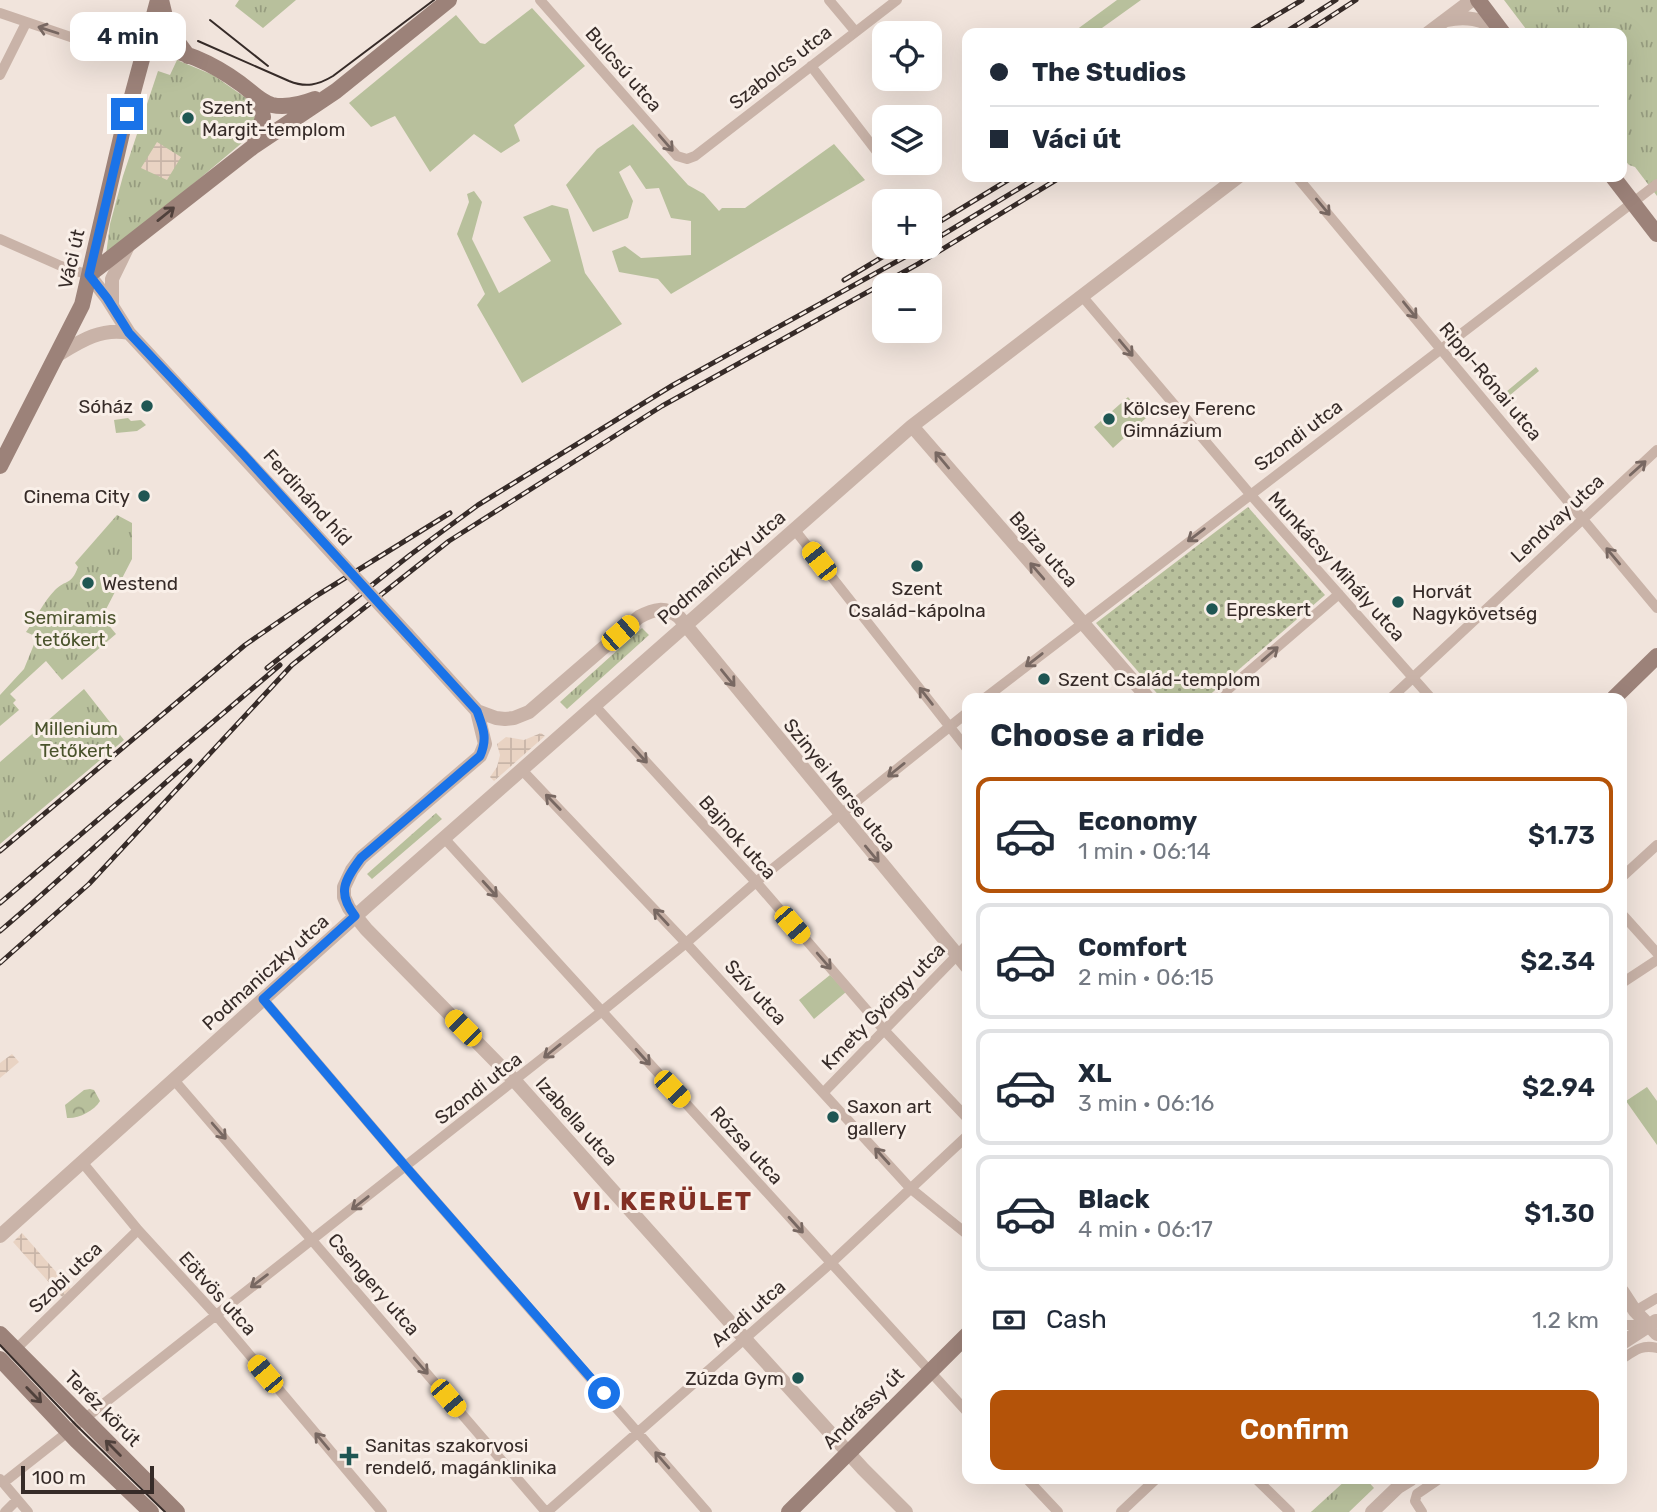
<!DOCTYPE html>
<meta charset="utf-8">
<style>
:root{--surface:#fff;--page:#f6f6f7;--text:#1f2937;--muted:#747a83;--line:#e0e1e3;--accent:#b45309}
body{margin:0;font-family:Rubik,sans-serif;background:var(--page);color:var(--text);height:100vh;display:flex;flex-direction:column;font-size:26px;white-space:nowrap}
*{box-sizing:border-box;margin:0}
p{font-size:23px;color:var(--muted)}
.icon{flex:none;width:38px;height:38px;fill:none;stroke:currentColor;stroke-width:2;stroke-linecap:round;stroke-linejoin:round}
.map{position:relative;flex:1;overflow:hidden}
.drawer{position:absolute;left:962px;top:693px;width:665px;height:791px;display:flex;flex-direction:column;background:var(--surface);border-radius:14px;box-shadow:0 7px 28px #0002}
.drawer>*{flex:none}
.guide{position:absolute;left:962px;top:28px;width:665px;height:154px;border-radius:14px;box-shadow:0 7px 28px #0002;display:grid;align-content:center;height:154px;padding:0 28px;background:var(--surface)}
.buttons{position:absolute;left:872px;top:21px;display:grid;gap:14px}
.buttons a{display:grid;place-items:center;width:70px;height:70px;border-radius:14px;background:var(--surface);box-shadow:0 7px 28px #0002;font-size:35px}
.scale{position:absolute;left:21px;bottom:18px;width:133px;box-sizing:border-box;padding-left:7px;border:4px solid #362b28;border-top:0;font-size:19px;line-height:24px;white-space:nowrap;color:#362b28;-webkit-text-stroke:5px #f9efe8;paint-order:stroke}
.end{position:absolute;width:32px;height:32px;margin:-16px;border:9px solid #1a73e8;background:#fff;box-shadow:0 0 0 4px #fff}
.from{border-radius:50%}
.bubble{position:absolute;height:49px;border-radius:14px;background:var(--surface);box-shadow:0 7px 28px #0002;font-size:23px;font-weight:600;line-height:49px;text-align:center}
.car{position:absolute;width:21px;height:42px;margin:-21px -10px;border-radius:9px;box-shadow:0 0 5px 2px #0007;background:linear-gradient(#f5c518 24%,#345 0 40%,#f5c518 0 76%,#345 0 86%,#f5c518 0)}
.guide b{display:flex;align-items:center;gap:24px;height:66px;font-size:26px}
.guide b+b{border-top:2px solid var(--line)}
.guide i{width:18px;height:18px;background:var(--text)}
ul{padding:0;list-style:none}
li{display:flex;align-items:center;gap:21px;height:116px;margin:0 14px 10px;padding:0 14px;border:4px solid var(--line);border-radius:14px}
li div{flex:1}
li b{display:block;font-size:26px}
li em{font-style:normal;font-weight:600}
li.current{border-color:var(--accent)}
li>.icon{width:63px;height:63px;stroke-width:1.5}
h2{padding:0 28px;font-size:32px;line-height:84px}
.pay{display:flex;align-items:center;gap:18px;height:77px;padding:0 28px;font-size:26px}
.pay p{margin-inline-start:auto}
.cta{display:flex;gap:14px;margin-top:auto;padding:14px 28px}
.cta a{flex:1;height:80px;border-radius:14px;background:var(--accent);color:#fff;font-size:28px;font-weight:600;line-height:80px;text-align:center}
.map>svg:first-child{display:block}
.grass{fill:#b8c09c}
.forest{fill:url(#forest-crowns)}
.park{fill:url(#park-tufts)}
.garden{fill:url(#garden-dots)}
.plaza{fill:url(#plaza-grid)}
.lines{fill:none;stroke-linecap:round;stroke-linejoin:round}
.minor{stroke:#c9b3a8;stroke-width:10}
.tertiary{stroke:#c9b3a8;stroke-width:14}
.secondary{stroke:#9c8279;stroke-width:16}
.tram{stroke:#362b28;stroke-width:2}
.rail-casing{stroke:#362b28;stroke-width:5}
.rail{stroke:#f9efe8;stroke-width:2.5;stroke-dasharray:8;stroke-linecap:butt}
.tertiary-bridge{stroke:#c9b3a8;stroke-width:14}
.oneway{stroke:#786862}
.oneway2{stroke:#50413c}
.route{stroke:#1a73e8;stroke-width:9}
.poi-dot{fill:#1f5653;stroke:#f9efe8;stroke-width:2.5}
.labels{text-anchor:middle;stroke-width:6;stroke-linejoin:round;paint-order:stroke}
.street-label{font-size:19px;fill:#362b28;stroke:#f9efe8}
.poi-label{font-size:19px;fill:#362b28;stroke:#f9efe8;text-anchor:start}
.park-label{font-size:19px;fill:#4a532c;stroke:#f9efe8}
.district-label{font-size:26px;font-weight:bold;letter-spacing:2px;fill:#822f24;stroke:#f9efe8}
</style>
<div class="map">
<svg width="1657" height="1512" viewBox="0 0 1657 1512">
<defs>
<pattern id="forest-crowns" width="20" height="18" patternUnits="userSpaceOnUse" patternTransform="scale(1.75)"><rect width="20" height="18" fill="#b8c09c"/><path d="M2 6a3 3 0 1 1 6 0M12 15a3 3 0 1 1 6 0" fill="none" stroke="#969c7f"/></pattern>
<pattern id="park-tufts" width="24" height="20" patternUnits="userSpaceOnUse" patternTransform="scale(1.75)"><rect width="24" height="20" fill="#b8c09c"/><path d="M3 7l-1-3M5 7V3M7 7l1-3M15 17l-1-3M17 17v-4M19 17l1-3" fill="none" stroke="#969c7f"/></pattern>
<pattern id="garden-dots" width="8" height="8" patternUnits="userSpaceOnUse" patternTransform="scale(1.75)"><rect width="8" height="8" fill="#b8c09c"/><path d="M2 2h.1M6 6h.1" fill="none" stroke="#969c7f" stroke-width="1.8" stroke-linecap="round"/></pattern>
<pattern id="plaza-grid" width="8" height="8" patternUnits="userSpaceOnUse" patternTransform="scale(1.75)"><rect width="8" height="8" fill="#e9d3c3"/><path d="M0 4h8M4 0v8" fill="none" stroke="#c8b5a8"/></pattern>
</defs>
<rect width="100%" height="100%" fill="#f1e4dc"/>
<path class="grass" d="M1117,0H1141L1095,33H1072Z
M532,8L585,66L514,125L520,141L501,153L474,134L430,172L395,116L371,127L349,103L456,15L480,43L485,44Z
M633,124L688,185L704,194L719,211L722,208H745L834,144L865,180L671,294L658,279L619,272L612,251L625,246L641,258L691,255V221L671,218L659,188L646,189L630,165L619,172L633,201L628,218L593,232L566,185L597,149Z
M474,191L482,202L472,239L499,293L551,261L523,217L552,205L568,209L585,273L622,324L522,383L477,305L485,294L457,234L469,202L467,194Z
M1536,367L1539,371L1503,401L1500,397Z
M1128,397L1146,418L1113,448L1094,427Z
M128,418L131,421L141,420L146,425L137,431L116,433L114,420Z
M830,975L846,992L814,1019L799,1000Z
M1647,1087L1657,1101V1145L1626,1101Z"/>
<path class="forest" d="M90,1089L94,1090L100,1101C94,1111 78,1119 67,1118L65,1105L84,1090Z"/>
<path class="park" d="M239,0H296L263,28L235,6Z
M1504,0H1657V196L1635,167L1629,165L1622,157V33H1529Z
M177,60L213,75L256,105V131L109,255H106L110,224L123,176L158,71L170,75Z
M117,515L132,523V559L102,617L116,634L62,680L46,661L10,694L16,700L13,703L19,710L0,726V695L24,669L37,637L26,632C36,618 44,601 55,590C66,579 71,586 78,567L75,563Z
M642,628L649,635L567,709L560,702Z
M84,689L124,740L0,844V762Z
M436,813L442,819L372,879L367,874Z
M1347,1479H1366L1374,1488L1349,1512H1311Z"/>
<path class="garden" d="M1248,507L1325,595L1206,698H1161L1096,623Z"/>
<path class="plaza" d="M157,142L181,157L167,180L141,168Z
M541,733L545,736L494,781L490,777L497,767L500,755L497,744L506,737L524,740Z
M12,1054L19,1062L0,1078V1063Z
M22,1233L71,1289L62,1297L13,1242Z"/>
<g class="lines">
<path class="minor" d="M540,0L677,156L687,159L695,156L897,0
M829,0L855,31
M0,13L103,48L145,47
M811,66L884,161
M0,75L26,23
M1297,177L1657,608
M0,239L61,266L89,275
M1082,296L1250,494L1431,698
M794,529L968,750
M985,698L1657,184
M1218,698L1339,594
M1391,698L1657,450
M594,705L756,882L884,1030L968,1119
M521,769L686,943L910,1188L968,1235
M444,838L968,1413
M1622,877L1657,845
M1622,914L1657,953
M1622,983L1657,960
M263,999L406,1167L707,1512
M174,1080L546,1512
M824,1092L968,944
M82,1162L138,1230L216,1315L382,1512
M1635,1311L1657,1298
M1622,1325H1651
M15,1350L138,1230
M1622,1359C1634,1351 1642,1344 1657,1348
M0,1479L28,1512
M1027,1479L1058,1512
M1256,1479L1290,1512
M3,1483L601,1012L686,943L756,882L968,712
M5,1512L17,1500
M547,1512L831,1263L968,1135
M1121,1512L1156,1479
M1422,1512L1415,1501L1417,1494L1439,1479"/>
<path class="tertiary" d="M1446,20C1467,16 1480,19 1499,28
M1428,33L1472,0
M89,275L107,298L129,333L335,556
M112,305V279L129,244
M56,356C79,342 101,327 129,333
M912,426L1148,698
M407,634L477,711L496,718L505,719L514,718L529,712L639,617C654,609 665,606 679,617L968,968
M477,711L485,744L480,756L361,858L352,870L344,887V897L349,908L366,929L515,1081L745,1339L863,1469L906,1512
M0,1236L368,905L912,426L1238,177
M1622,1291L1635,1311L1657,1334
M1622,1343L1656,1321
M1372,1512L1398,1487L1411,1479"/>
<path class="secondary" d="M161,0L168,29L188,56
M1478,0L1503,33
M145,47C179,47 214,64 241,84C251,91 260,102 272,105C286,108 302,104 315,99
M254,146L263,117L259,99
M1613,177L1657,234
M89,275L254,146L336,91L449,0
M0,466L82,305L122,133L158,0
M1614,698L1657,656
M0,1334L177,1512
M0,1359L77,1441L151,1512
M789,1512L968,1334"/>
<path class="tram" d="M210,20L268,66
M198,41L289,81C306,88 318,85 333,76L434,0
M0,1345L76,1425L165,1512"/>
<defs>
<path id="rail" d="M1247,33L1302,0
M1284,33L1336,0
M1305,33L1356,0
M929,228L1013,177
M929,243L1038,177
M844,280L899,247
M267,668L410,555L478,505L673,385L923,247
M0,851L245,645L316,596L450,513
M0,903L280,665
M0,931C65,876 126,817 190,761
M0,963L89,884L292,665L449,541L662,406L918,264L1061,177"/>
</defs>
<use href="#rail" class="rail-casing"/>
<use href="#rail" class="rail"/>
<path class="tertiary-bridge" d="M335,556L407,634"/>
</g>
<defs><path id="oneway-shaft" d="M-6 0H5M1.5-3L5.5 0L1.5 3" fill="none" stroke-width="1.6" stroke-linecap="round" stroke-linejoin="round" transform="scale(1.75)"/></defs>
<g class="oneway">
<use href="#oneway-shaft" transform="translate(48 30) rotate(-162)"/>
<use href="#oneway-shaft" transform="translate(666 143) rotate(49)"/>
<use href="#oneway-shaft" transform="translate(1323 207) rotate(50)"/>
<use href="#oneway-shaft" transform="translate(1410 310) rotate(51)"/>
<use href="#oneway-shaft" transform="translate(1126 348) rotate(50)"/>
<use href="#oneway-shaft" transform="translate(942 460) rotate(-130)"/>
<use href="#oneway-shaft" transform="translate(1638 468) rotate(-42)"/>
<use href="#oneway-shaft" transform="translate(1196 535) rotate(143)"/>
<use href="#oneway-shaft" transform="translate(1613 556) rotate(-130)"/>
<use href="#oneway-shaft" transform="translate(1037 571) rotate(-131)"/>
<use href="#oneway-shaft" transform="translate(1270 654) rotate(-41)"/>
<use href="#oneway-shaft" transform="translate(1034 660) rotate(142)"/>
<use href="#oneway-shaft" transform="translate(728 678) rotate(51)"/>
<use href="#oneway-shaft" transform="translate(926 696) rotate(-128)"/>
<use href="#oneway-shaft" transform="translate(640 755) rotate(48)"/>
<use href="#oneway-shaft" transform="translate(896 770) rotate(141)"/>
<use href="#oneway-shaft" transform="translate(553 802) rotate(-134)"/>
<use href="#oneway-shaft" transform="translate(872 854) rotate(50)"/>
<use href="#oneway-shaft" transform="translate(490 889) rotate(48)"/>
<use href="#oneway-shaft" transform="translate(661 917) rotate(-133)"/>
<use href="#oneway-shaft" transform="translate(824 961) rotate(49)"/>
<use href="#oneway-shaft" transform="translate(552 1051) rotate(141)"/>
<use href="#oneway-shaft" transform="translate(643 1057) rotate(48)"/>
<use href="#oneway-shaft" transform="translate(219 1131) rotate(49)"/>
<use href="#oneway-shaft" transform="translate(882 1156) rotate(-132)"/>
<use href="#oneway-shaft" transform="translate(360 1203) rotate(142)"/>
<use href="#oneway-shaft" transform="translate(796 1225) rotate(48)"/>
<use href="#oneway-shaft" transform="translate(259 1281) rotate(143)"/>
<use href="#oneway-shaft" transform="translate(421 1366) rotate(49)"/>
<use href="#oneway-shaft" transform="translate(322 1441) rotate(-130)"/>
<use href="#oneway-shaft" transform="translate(662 1460) rotate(-131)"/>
</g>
<g class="oneway2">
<use href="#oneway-shaft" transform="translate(166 214) rotate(-39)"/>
<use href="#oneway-shaft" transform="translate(34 1395) rotate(46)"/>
<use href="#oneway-shaft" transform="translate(113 1448) rotate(-135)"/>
</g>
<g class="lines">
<path class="route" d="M127,114L89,275L107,298L129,333L243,454L477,711C483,728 488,738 480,756L361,858C344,881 337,893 355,916L263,999L406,1167L604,1393"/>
</g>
<g class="poi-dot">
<circle cx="188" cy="118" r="7"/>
<circle cx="147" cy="406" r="7"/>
<circle cx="1109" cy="419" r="7"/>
<circle cx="144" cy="496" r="7"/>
<circle cx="917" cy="566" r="7"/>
<circle cx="88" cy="583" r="7"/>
<circle cx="1398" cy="602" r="7"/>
<circle cx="1212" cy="609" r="7"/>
<circle cx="1044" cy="679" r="7"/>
<circle cx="833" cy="1117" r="7"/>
<circle cx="798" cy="1378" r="7"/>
<path d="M345.5 1445.5h7v7h7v7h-7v7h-7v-7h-7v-7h7z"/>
</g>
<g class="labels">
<g class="street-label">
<text transform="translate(780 67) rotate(-38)" y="7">Szabolcs utca</text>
<text transform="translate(624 69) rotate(49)" y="7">Bulcsú utca</text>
<text transform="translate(71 259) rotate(-77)" y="7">Váci út</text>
<text transform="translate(1491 381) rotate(50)" y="7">Rippl-Rónai utca</text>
<text transform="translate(1298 435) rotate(-37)" y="7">Szondi utca</text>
<text transform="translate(308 497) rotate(48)" y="7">Ferdinánd híd</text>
<text transform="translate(1557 518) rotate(-43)" y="7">Lendvay utca</text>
<text transform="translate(1044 549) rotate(49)" y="7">Bajza utca</text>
<text transform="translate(1337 566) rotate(48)" y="7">Munkácsy Mihály utca</text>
<text transform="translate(721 567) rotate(-41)" y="7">Podmaniczky utca</text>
<text transform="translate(840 785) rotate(51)" y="7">Szinyei Merse utca</text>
<text transform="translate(738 837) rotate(48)" y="7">Bajnok utca</text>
<text transform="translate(265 972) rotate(-42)" y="7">Podmaniczky utca</text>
<text transform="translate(756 992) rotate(47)" y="7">Szív utca</text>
<text transform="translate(883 1006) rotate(-46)" y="7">Kmety György utca</text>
<text transform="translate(478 1088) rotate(-38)" y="7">Szondi utca</text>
<text transform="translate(577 1121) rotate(48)" y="7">Izabella utca</text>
<text transform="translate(747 1145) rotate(48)" y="7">Rózsa utca</text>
<text transform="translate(65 1277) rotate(-44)" y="7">Szobi utca</text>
<text transform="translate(374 1284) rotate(49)" y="7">Csengery utca</text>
<text transform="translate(218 1293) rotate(48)" y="7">Eötvös utca</text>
<text transform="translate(748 1313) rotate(-41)" y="7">Aradi utca</text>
<text transform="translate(103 1408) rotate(45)" y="7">Teréz körút</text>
<text transform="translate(863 1408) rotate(-45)" y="7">Andrássy út</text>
</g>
<g class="poi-label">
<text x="202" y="114">Szent<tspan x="202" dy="22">Margit-templom</tspan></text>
<text x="133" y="413" text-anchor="end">Sóház</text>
<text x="1123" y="415">Kölcsey Ferenc<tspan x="1123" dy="22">Gimnázium</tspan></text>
<text x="130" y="503" text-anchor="end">Cinema City</text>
<text x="102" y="590">Westend</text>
<text x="917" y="595" text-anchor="middle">Szent<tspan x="917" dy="22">Család-kápolna</tspan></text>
<text x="1412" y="598">Horvát<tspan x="1412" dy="22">Nagykövetség</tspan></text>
<text x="1226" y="616">Epreskert</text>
<text x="1058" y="686">Szent Család-templom</text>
<text x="847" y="1113">Saxon art<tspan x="847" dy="22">gallery</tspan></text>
<text x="784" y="1385" text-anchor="end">Zúzda Gym</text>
<text x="365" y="1452">Sanitas szakorvosi<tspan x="365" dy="22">rendelő, magánklinika</tspan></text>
</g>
<g class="park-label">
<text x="70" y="624">Semiramis<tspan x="70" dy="22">tetőkert</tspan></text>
<text x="76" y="735">Millenium<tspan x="76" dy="22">Tetőkert</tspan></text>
</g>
<g class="district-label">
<text x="663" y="1210">VI. KERÜLET</text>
</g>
</g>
</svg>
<div class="buttons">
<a><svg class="icon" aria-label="locate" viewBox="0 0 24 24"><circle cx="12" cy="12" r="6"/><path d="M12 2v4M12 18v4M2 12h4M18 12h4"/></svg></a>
<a><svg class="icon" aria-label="layers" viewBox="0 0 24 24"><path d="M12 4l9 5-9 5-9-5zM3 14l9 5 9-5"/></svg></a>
<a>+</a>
<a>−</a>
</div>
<div class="scale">100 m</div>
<i class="end from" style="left:604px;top:1393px"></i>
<i class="end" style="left:127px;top:114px"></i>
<div class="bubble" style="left:70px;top:12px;width:116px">4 min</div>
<i class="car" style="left:819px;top:561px;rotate:322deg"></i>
<i class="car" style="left:620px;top:633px;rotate:49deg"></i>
<i class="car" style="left:792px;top:925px;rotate:139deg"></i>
<i class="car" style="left:463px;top:1028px;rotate:315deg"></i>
<i class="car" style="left:672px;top:1089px;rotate:137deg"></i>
<i class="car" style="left:265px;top:1374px;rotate:320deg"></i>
<i class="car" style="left:448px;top:1398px;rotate:140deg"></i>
<div class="guide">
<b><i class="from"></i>The Studios</b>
<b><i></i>Váci út</b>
</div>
<section class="drawer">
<h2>Choose a ride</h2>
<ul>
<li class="current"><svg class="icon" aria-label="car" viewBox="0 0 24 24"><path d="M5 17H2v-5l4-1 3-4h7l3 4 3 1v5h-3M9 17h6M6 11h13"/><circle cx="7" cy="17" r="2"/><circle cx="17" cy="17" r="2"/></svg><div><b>Economy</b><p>1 min · 06:14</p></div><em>$1.73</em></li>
<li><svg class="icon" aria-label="car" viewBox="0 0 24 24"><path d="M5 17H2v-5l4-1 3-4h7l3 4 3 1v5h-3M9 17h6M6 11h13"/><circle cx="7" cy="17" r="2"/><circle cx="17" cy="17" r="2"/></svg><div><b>Comfort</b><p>2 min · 06:15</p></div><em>$2.34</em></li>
<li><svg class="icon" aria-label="car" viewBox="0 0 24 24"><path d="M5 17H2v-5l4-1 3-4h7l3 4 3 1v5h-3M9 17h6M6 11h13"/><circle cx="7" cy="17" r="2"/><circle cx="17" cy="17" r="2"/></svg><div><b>XL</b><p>3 min · 06:16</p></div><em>$2.94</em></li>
<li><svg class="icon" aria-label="car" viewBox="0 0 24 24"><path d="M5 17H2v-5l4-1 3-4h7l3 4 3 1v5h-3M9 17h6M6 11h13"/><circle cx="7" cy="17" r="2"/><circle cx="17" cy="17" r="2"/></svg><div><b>Black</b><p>4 min · 06:17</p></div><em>$1.30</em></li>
</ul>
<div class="pay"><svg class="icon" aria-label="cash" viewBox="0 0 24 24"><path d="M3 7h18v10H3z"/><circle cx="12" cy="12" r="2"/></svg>Cash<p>1.2 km</p></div>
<div class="cta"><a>Confirm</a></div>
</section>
</div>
